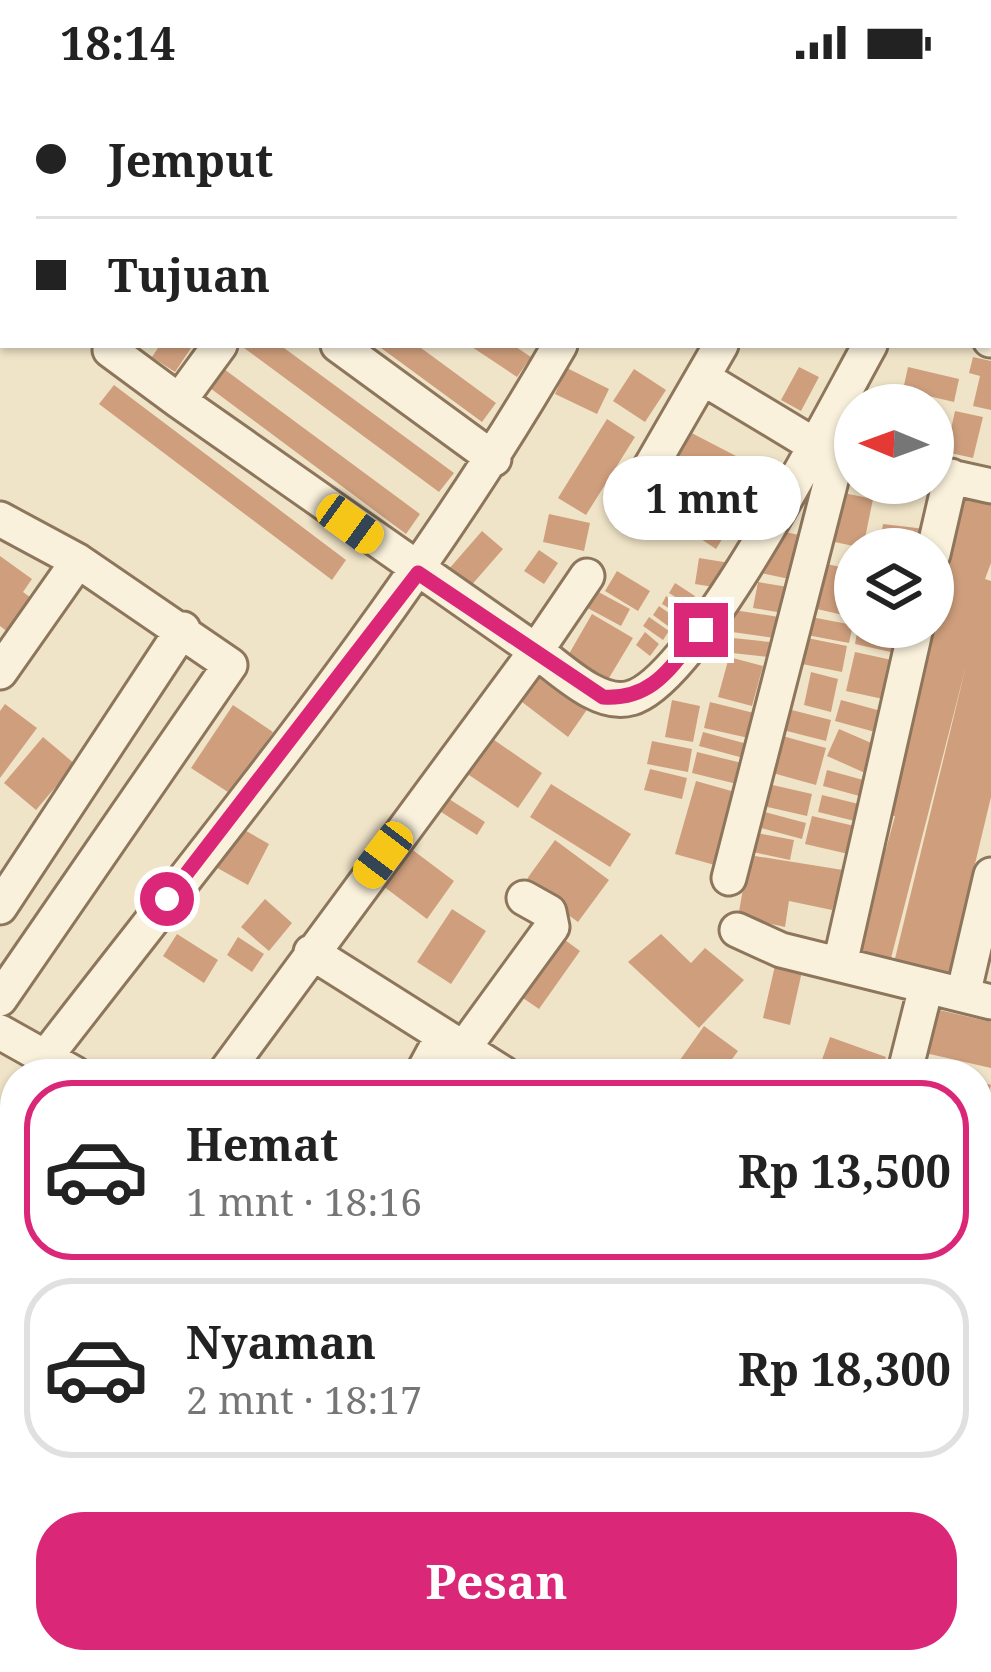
<!DOCTYPE html>
<html lang="id">
<meta charset="utf-8">
<style>
:root{--surface:#fff;--page:#f2f2f2;--text:#222;--muted:#767676;--line:#e0e0e0;--accent:#db2777}
body{margin:0;font-family:"Noto Serif",serif;background:var(--page);color:var(--text);height:100vh;display:flex;flex-direction:column;font-size:45px;white-space:nowrap}
*{box-sizing:border-box;margin:0}
p{font-size:39px;color:var(--muted)}
.icon{flex:none;width:66px;height:66px;fill:none;stroke:currentColor;stroke-width:2;stroke-linecap:round;stroke-linejoin:round}
.map{position:relative;flex:1;overflow:hidden}
.details{position:absolute;left:0px;top:975px;width:993px;height:615px;display:flex;flex-direction:column;background:var(--surface);border-radius:48px 48px 0 0;box-shadow:0 3px 9px #0004}
.details>*{flex:none}
.banner{position:absolute;left:0px;top:0px;width:993px;height:264px;box-shadow:0 3px 9px #0004;display:grid;align-content:center;height:264px;padding:0 36px;background:var(--surface)}
.needle{width:78px;rotate:271deg}
.fabs{position:absolute;left:834px;top:300px;display:grid;gap:24px}
.fabs a{display:grid;place-items:center;width:120px;height:120px;border-radius:50%;background:var(--surface);box-shadow:0 3px 9px #0004;font-size:60px}
.end{position:absolute;width:54px;height:54px;margin:-27px;border:15px solid #db2777;background:#fff;box-shadow:0 0 0 6px #fff}
.from{border-radius:50%}
.bubble{position:absolute;height:84px;border-radius:42px;background:var(--surface);box-shadow:0 3px 9px #0004;font-size:39px;font-weight:700;line-height:84px;text-align:center}
.car{position:absolute;width:36px;height:72px;margin:-36px -18px;border-radius:15px;box-shadow:0 0 9px 3px #0007;background:linear-gradient(#f5c518 24%,#345 0 40%,#f5c518 0 76%,#345 0 86%,#f5c518 0)}
.banner b{display:flex;align-items:center;gap:42px;height:114px;font-size:45px}
.banner b+b{border-top:3px solid var(--line)}
.banner i{width:30px;height:30px;background:var(--text)}
ul{padding:21px 0 0;list-style:none}
li{display:flex;align-items:center;gap:36px;height:180px;margin:0 24px 18px;padding:0 12px;border:6px solid var(--line);border-radius:48px}
li div{flex:1}
li b{display:block;font-size:45px}
li em{font-style:normal;font-weight:700}
li.selected{border-color:var(--accent)}
li>.icon{width:108px;height:108px;stroke-width:1.5}
.action{display:flex;gap:24px;margin-top:auto;padding:24px 36px}
.action a{flex:1;height:138px;border-radius:48px;background:var(--accent);color:#fff;font-size:48px;font-weight:700;line-height:138px;text-align:center}
.status{display:flex;justify-content:space-between;align-items:center;height:84px;padding:0 60px;background:var(--surface);direction:ltr}
.status svg{height:33px;fill:currentColor}
.map>svg:first-child{display:block}
.building{fill:#cf9f7d}
.lines{fill:none;stroke-linecap:round;stroke-linejoin:round}
.street-casing{stroke:#8d765c;stroke-width:39}
.street{stroke:#faf1dc;stroke-width:33}
.route{stroke:#db2777;stroke-width:15}
</style>
<div class="status"><b>18:14</b><svg viewBox="0 0 49 12"><path d="M0 12V9h3v3zM5 12V6h3v6zM10 12V3h3v9zM15 12V0h3v12zM26 1h20v11H26zM47 4h2v5h-2z"/></svg></div>
<div class="map">
<svg width="991" height="1588" viewBox="0 0 991 1588">
<rect width="100%" height="100%" fill="#f0e4c8"/>
<path class="building" d="M160,261H193L175,288L152,273Z
M240,261H280L454,389L439,408Z
M377,261H417L496,319L482,338Z
M469,261H513L531,273L517,293Z
M973,273L991,277V326L973,322L980,292L969,289Z
M799,283L819,293L801,327L781,316Z
M908,283L959,295L954,318L903,306Z
M567,284L609,305L597,330L555,310Z
M224,285L420,430L406,450L210,304Z
M634,285L666,306L645,338L613,317Z
M114,301L346,476L332,496L99,320Z
M849,308L875,313L874,321H855V357L841,354Z
M955,327L983,333L973,374L946,368Z
M933,334L942,335L936,380L933,379Z
M607,335L635,353L586,431L558,414Z
M682,344L769,389L753,422L666,377Z
M671,387L699,402L676,446L648,431Z
M834,407L873,415L863,464L825,456Z
M712,411L739,428L716,465L689,447Z
M963,413L991,419V479L985,495L991,497V713L946,901L892,887L966,582L888,886L852,877L881,763L886,765L895,732L888,731Z
M549,430L590,439L584,467L543,458Z
M883,440L925,445L922,465H879Z
M771,445L804,452L794,496L761,489Z
M482,447L503,465L469,504L448,486Z
M539,466L558,479L544,500L524,487Z
M0,472L32,495L23,508L42,522L17,555L0,542Z
M699,474L730,479L726,505L695,500Z
M817,478L855,486L852,533L808,523Z
M617,487L650,507L638,527L605,507Z
M758,498L788,503L783,529L753,524Z
M675,499L695,512L688,521L669,509Z
M591,504L630,525L621,542L582,521Z
M666,512L686,526L682,532L662,520Z
M659,522L679,536L672,545L653,531Z
M728,525L785,534L782,555L725,547Z
M592,530L633,554L606,599L566,575Z
M649,533L669,547L663,556L643,542Z
M811,533L853,541L849,559L807,551Z
M858,543H910L904,571L855,560Z
M645,548L659,560L650,572L636,561Z
M797,552L847,562L842,588L792,578Z
M733,554L770,558L768,573L732,569Z
M855,568L892,576L883,615L846,607Z
M729,573L763,582L752,622L718,613Z
M544,580L593,617L568,653L518,615Z
M811,588L838,595L831,628L804,621Z
M672,616L700,622L693,658L665,653Z
M841,616L881,627L875,648L835,637Z
M710,618L758,630L753,655L704,644Z
M5,620L37,644L0,694V627Z
M233,621L273,648L231,710L191,684Z
M780,623L831,636L826,657L775,644Z
M839,645L876,661L865,689L827,672Z
M703,648L751,661L747,675L699,662Z
M487,651L542,689L518,724L463,687Z
M779,651L826,664L816,701L769,688Z
M43,653L75,680L36,726L4,699Z
M652,657L692,665L688,688L647,680Z
M697,668L746,680L741,701L692,689Z
M650,685L687,694L682,715L644,706Z
M827,686L874,699L870,715L823,702Z
M696,697L742,710L722,783L675,770Z
M764,699L812,710L807,732L759,721Z
M551,700L631,750L610,783L530,733Z
M822,711L867,722L863,739L818,728Z
M446,713L485,738L477,751L438,726Z
M761,727L806,739L802,755L757,743Z
M812,732L863,744L857,772L805,760Z
M234,740L269,760L248,801L212,781Z
M757,749L794,756L790,776L753,768Z
M555,756L609,796L578,838L524,799Z
M410,764L454,797L427,835L383,802Z
M749,771L843,786L832,826L789,817L785,843L738,833Z
M265,815L292,839L269,867L241,843Z
M452,825L486,847L451,900L417,878Z
M177,850L218,876L204,899L163,872Z
M661,850L691,879L705,864L744,896L699,944L628,878Z
M238,853L264,870L252,888L227,871Z
M561,853L580,867L539,925L520,912Z
M776,877L803,883L790,941L763,934Z
M922,922L991,938V984L912,966Z
M704,942L738,967L721,990H670Z
M830,953L886,973L880,990L818,987Z
M978,997L991,1001L979,1038H978Z
M987,1084L991,1085V1163L978,1136Z
M0,1355L14,1356L9,1402L0,1401Z
M991,1448V1504L978,1501Z
M227,1575H291L286,1588H243L225,1581Z
M29,1579L57,1587V1588H26Z"/>
<g class="lines">
<defs>
<path id="street" d="M432,0L436,3
M659,0L664,3
M918,0L924,3
M240,3L241,0
M392,3L394,0
M711,3L713,0
M990,32L991,33
M990,106L991,105
M990,256H991
M112,261L110,266L179,317
M220,261L179,317L536,567L224,990
M338,261L494,375
M703,294L829,370
M933,389L991,402
M643,396L721,261
M0,435L78,477L230,581L0,915
M933,470L951,392
M587,492L536,567C560,584 599,624 631,614C697,596 832,329 870,261
M0,588L78,477
M729,794L837,373
M0,823L183,545
M737,846L781,866L991,918
M311,868L504,990
M840,880L916,543
M963,911L991,791
M0,948L75,990
M463,965L552,843L549,828L524,814
M44,975C224,742 413,516 560,261
M906,983L926,903
M422,990L442,953
M978,1103L991,1072
M978,1154L991,1167
M0,1344L15,1346
M978,1372L991,1335
M978,1420L991,1423
M0,1471L15,1472
M495,1575L538,1588
M2,1588L15,1534"/>
</defs>
<use href="#street" class="street-casing"/>
<use href="#street" class="street"/>
</g>
<g class="lines">
<path class="route" d="M167,815L418,489L603,613C654,616 671,582 701,546"/>
</g>
</svg>
<div class="fabs">
<a><svg class="needle" viewBox="-14 -14 28 28"><path d="M0-13l5 13h-10z" fill="#e53935"/><path d="M0 13l5-13h-10z" fill="#767676"/></svg></a>
<a><svg class="icon" aria-label="layers" viewBox="0 0 24 24"><path d="M12 4l9 5-9 5-9-5zM3 14l9 5 9-5"/></svg></a>
</div>
<i class="end from" style="left:167px;top:815px"></i>
<i class="end" style="left:701px;top:546px"></i>
<div class="bubble" style="left:603px;top:372px;width:198px">1 mnt</div>
<i class="car" style="left:350px;top:440px;rotate:126deg"></i>
<i class="car" style="left:383px;top:771px;rotate:217deg"></i>
<div class="banner">
<b><i class="from"></i>Jemput</b>
<b><i></i>Tujuan</b>
</div>
<section class="details">
<ul>
<li class="selected"><svg class="icon" aria-label="car" viewBox="0 0 24 24"><path d="M5 17H2v-5l4-1 3-4h7l3 4 3 1v5h-3M9 17h6M6 11h13"/><circle cx="7" cy="17" r="2"/><circle cx="17" cy="17" r="2"/></svg><div><b>Hemat</b><p>1 mnt · 18:16</p></div><em>Rp 13,500</em></li>
<li><svg class="icon" aria-label="car" viewBox="0 0 24 24"><path d="M5 17H2v-5l4-1 3-4h7l3 4 3 1v5h-3M9 17h6M6 11h13"/><circle cx="7" cy="17" r="2"/><circle cx="17" cy="17" r="2"/></svg><div><b>Nyaman</b><p>2 mnt · 18:17</p></div><em>Rp 18,300</em></li>
</ul>
<div class="action"><a>Pesan</a></div>
</section>
</div>
